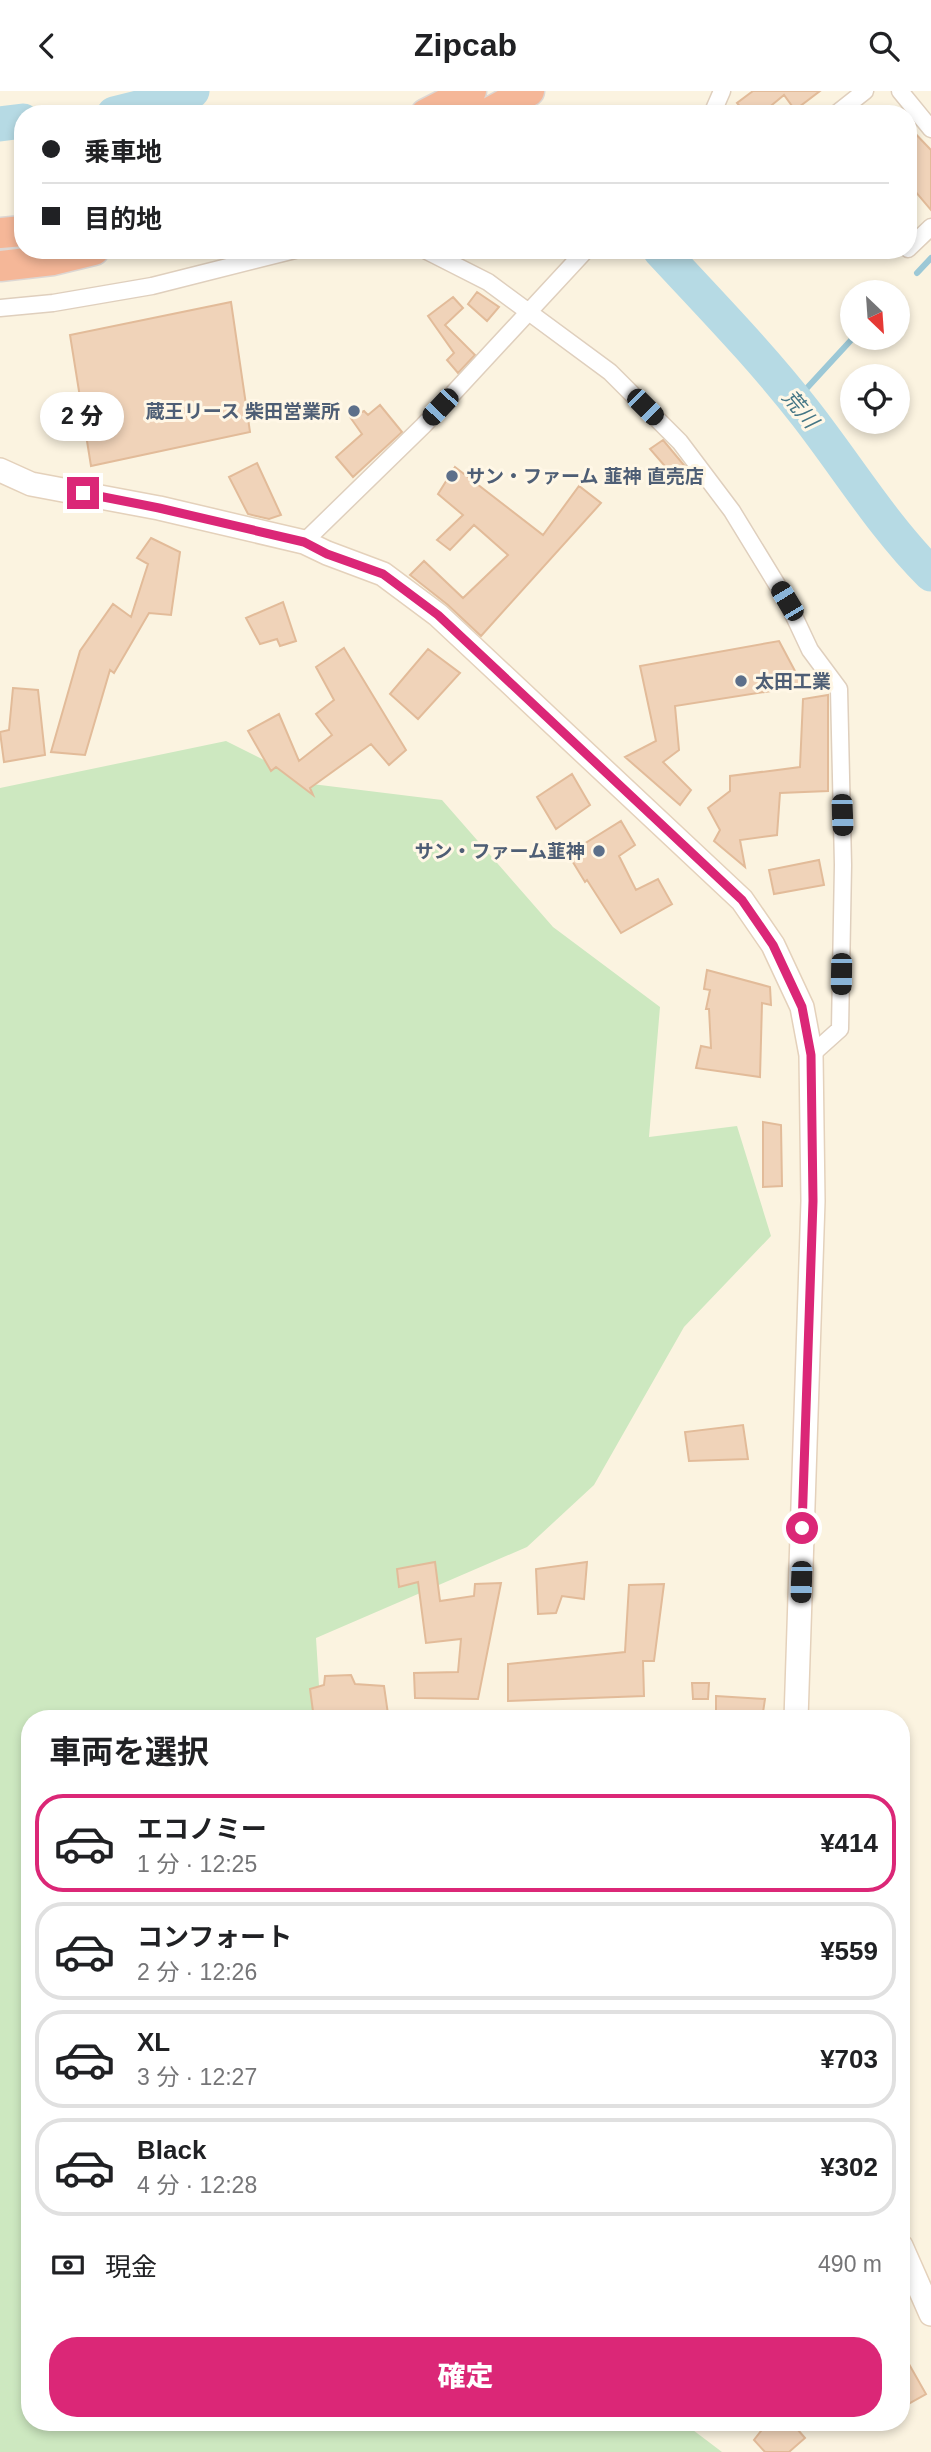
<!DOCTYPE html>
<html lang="ja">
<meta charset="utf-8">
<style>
:root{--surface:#fff;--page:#f2f2f2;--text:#202124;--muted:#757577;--line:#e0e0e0;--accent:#db2777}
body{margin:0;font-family:Arial,"Noto Sans JP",sans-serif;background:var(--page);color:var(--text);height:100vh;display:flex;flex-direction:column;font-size:26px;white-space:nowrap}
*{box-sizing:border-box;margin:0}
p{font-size:23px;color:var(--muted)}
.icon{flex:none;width:38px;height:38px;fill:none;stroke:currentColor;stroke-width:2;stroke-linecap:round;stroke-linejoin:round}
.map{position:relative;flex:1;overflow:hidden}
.details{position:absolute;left:21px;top:1619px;width:889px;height:721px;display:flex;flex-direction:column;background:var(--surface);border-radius:28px;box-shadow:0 4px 10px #0003}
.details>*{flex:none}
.hud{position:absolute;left:14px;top:14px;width:903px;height:154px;border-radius:28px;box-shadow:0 4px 10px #0003;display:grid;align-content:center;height:154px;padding:0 28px;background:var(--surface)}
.needle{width:46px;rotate:155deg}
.fabs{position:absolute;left:840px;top:189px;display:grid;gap:14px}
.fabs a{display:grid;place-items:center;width:70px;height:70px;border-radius:50%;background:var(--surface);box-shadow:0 4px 10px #0003;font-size:35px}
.end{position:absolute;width:32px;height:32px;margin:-16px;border:9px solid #db2777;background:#fff;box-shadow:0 0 0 4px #fff}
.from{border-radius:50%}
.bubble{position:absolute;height:49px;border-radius:24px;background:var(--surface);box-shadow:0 4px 10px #0003;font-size:23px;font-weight:800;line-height:49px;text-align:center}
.car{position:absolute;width:21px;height:42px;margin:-21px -10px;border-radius:9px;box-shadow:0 0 5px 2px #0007;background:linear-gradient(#222 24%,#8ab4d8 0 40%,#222 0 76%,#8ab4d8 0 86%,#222 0)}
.hud b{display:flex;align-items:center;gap:24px;height:66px;font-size:26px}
.hud b+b{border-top:2px solid var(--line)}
.hud i{width:18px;height:18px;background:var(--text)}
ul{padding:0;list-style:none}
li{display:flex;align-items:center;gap:21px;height:98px;margin:0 14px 10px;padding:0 14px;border:4px solid var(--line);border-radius:28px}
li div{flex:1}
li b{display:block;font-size:26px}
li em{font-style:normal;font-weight:800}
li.selected{border-color:var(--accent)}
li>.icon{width:63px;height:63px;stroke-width:1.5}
h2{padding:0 28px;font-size:32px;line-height:84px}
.pay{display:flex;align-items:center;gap:18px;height:77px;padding:0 28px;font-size:26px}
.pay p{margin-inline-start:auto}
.action{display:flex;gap:14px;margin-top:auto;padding:14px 28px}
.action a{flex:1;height:80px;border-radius:28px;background:var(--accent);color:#fff;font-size:28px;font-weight:800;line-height:80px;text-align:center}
header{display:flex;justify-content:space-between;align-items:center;height:91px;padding:0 28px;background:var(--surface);font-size:32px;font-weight:800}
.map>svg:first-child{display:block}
.green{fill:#cde8c0}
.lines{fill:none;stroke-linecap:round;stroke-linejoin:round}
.stream{stroke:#9cc8d6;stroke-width:6}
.river{stroke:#b6dae4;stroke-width:35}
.building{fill:#f0d3b9;stroke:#e2bb99;stroke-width:2}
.street-casing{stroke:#dfcfbd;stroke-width:19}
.secondary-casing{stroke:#e4d1bb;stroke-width:26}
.highway-casing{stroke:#ddd7d3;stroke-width:33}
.street{stroke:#fff;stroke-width:16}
.secondary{stroke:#fff;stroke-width:23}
.highway{stroke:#f5b798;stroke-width:30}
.route{stroke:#db2777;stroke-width:9}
.service-dot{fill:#5c6f8a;stroke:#fff7e6;stroke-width:2.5}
.labels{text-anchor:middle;stroke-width:6;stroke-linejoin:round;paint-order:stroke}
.service-label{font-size:19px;font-weight:bold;fill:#4e5e75;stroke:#fff7e6;text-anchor:end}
.water-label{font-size:21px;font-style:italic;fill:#437585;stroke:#fff7e6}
</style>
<header><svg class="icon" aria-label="back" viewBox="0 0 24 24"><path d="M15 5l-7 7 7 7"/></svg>Zipcab<svg class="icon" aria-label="search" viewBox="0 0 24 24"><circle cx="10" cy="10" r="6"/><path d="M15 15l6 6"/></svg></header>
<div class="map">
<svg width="931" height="2361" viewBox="0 0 931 2361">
<rect width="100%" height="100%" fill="#fbf3e0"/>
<path class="green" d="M226,650L312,693L442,709L553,836L660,916L649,1046L737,1035L771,1145L684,1236L594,1394L527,1456L316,1547L321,1627L30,1628V2331H688L689,2336L722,2361H0V697Z"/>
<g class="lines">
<path class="stream" d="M917,182L931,167
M795,310L853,247"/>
<path class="river" d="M114,23L158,12L192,0
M0,33L23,30
M660,159C710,213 761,265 806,323C848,377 883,435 931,483"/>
</g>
<path class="building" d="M753,0H820L795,19L784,4L761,23H746L737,12Z
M908,35L931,59V119L915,100L908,105Z
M477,201L499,216L487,230L468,213Z
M453,206L463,217L445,234L475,264L458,282L447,269L454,262L428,225Z
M231,211L250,341L91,375L70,244Z
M380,314L402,341L353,386L336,366L362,343L350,326L364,320L368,324Z
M663,349L688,379L677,389L650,358Z
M257,372L281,424L269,428L248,423L229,386Z
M455,376L543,444L579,395L601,412L481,545L448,514L410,484L424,470L463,507L508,464L474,434L450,459L437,449L463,424L438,403Z
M151,447L180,461L171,524L149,522L114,582L110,579L85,664L51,661L80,560L113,513L131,526L148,473L137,467Z
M283,511L296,550L280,555L277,548L260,553L246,527Z
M779,550L803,595L675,615L679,659L663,671L691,699L680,714L625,666L656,650L640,575Z
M344,557L406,659L389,674L371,653L310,697L313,704L276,676L271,680L248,640L279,623L299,670L332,644L316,623L334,609L316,576Z
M428,558L460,582L418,628L390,603Z
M13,597L38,599L45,664L4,671L0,641L9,639Z
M828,604V700L780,702L777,744L740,749L745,776L714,750L720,739L708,717L730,700V685L800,676L803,608Z
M572,683L590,714L556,738L537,706Z
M621,730L635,754L619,765L636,799L658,788L672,813L621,842L587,789L585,791L571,768V761Z
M819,769L824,794L774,803L769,779Z
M707,879L770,896L771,914L762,912L760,986L696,977L701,955L711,957L709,918H706L710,899L704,898Z
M763,1031L781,1034L782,1095L763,1096Z
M743,1334L748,1368L689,1370L685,1341Z
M435,1471L440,1510L474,1505L475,1493L501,1492L478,1608L415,1607L414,1582L458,1581L461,1548L426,1552L418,1491L399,1496L397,1478Z
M587,1471L584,1508L562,1505L556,1522L538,1523L536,1478Z
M664,1493L654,1570H643L644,1605L508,1610V1573L625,1561L629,1494Z
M351,1584L355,1593L384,1595L388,1623L314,1628L310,1598L324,1594L325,1585Z
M692,1592H709L708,1608H693Z
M716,1605L765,1608L762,1628L716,1626Z
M901,2259L926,2303L901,2317Z
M768,2331H791L805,2347L789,2361H765L754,2349Z"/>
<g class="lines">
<defs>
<path id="street" d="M900,0L931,38
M712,23L722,0
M836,23L865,0
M908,158L931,136
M425,159L488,191L610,281L680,351L732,420L787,510L810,559L839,598L843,774L840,938L811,964
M0,217L53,212L152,195L295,159
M304,451L423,335L586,159"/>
<path id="secondary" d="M0,379L31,393L159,417L304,451L327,462L383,483L438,524L742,809L773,854L802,916L811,964L813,1110L796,1628
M901,2155L931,2223"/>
<path id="highway" d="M426,23L471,0
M487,23L529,0
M0,142L23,140
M0,175L53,169L94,159"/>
</defs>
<use href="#street" class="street-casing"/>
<use href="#secondary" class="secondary-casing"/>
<use href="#highway" class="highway-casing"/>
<use href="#street" class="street"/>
<use href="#secondary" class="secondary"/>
<use href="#highway" class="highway"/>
</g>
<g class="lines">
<path class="route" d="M83,402L159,417L304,451L327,463L383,483L438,524L742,809L773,854L802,916L811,964L813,1110L802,1437"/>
</g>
<g class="service-dot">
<circle cx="354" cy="320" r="7"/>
<circle cx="452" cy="385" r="7"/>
<circle cx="741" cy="590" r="7"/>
<circle cx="599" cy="760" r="7"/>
</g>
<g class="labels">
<g class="service-label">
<text x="340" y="327">蔵王リース 柴田営業所</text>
<text x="466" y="392" text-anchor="start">サン・ファーム 韮神 直売店</text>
<text x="755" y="597" text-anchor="start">太田工業</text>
<text x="585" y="767">サン・ファーム韮神</text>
</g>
<g class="water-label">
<text transform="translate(800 318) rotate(50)" y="7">荒川</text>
</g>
</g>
</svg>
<div class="fabs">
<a><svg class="needle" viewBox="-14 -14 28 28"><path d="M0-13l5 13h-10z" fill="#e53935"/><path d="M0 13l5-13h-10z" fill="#757577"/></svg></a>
<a><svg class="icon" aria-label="locate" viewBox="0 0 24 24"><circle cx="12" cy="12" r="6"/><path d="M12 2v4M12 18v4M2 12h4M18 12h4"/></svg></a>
</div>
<i class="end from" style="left:802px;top:1437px"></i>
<i class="end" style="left:83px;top:402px"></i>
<div class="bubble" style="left:40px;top:301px;width:84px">2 分</div>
<i class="car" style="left:440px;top:316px;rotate:223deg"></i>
<i class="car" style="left:645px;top:316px;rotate:135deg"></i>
<i class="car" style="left:787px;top:510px;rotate:329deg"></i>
<i class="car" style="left:842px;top:724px;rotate:178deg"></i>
<i class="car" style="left:841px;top:883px;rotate:181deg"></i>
<i class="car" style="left:801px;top:1491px;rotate:182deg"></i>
<div class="hud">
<b><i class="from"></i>乗車地</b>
<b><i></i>目的地</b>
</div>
<section class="details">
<h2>車両を選択</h2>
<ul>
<li class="selected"><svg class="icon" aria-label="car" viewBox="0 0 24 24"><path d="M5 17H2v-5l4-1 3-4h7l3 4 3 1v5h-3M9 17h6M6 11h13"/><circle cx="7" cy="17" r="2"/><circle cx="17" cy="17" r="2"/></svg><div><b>エコノミー</b><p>1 分 · 12:25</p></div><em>¥414</em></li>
<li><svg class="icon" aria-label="car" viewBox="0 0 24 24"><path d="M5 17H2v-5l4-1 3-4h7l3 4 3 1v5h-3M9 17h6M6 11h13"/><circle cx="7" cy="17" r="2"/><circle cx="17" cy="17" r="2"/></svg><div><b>コンフォート</b><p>2 分 · 12:26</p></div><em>¥559</em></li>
<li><svg class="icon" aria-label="car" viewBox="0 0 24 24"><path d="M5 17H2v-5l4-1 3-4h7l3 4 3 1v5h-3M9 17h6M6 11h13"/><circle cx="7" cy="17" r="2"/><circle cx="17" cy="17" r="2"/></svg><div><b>XL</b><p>3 分 · 12:27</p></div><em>¥703</em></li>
<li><svg class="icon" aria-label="car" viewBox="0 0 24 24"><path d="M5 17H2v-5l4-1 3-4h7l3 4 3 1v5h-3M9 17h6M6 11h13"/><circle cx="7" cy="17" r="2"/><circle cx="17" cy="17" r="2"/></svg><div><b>Black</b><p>4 分 · 12:28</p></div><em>¥302</em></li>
</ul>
<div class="pay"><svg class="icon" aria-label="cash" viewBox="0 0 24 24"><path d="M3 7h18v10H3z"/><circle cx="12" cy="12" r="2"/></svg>現金<p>490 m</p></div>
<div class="action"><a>確定</a></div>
</section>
</div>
